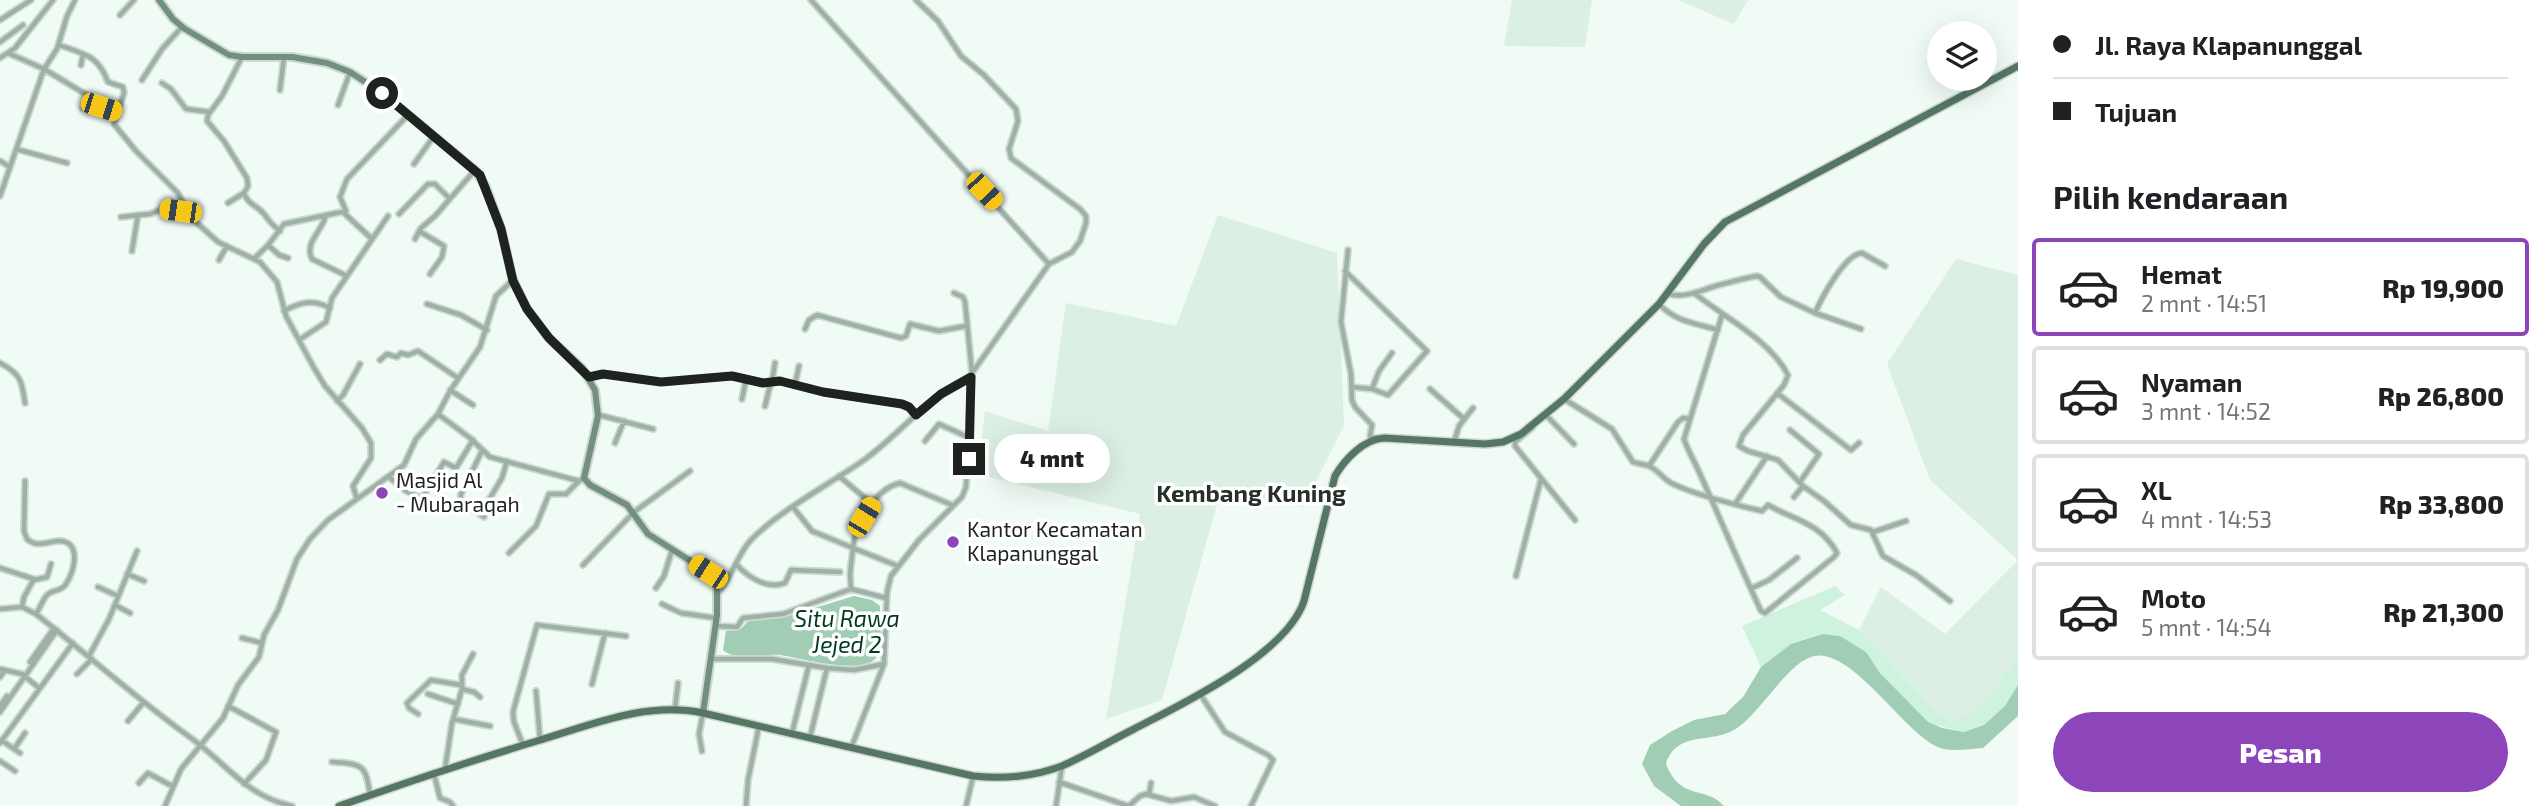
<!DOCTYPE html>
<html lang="id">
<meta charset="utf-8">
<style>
:root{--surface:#fff;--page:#f6f6f6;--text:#202124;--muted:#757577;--line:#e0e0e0;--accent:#8c46ba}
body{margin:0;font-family:"Exo 2",sans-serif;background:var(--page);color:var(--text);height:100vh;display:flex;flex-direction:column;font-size:26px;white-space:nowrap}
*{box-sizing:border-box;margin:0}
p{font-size:23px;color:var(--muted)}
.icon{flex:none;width:38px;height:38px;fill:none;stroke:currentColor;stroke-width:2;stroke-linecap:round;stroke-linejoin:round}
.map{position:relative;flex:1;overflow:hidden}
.details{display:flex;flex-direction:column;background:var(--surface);width:525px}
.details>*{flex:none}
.banner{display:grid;align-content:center;height:154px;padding:0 35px;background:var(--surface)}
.fabs{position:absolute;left:1927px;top:21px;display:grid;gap:14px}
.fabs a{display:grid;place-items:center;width:70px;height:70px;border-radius:50%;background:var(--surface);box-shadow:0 7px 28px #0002;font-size:35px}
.end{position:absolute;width:32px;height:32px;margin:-16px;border:9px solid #1f2320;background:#fff;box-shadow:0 0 0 4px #fff}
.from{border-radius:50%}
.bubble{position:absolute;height:49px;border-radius:24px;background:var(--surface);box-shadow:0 7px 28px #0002;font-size:23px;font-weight:800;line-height:49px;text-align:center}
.car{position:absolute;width:21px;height:42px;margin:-21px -10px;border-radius:9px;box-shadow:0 0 5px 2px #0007;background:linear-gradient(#f5c518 24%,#345 0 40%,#f5c518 0 76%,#345 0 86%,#f5c518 0)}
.banner b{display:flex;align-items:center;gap:24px;height:66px;font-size:26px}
.banner b+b{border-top:2px solid var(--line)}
.banner i{width:18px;height:18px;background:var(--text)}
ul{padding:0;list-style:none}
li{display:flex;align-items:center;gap:21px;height:98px;margin:0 14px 10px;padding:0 21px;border:4px solid var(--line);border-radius:7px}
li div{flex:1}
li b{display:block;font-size:26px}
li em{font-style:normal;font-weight:800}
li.on{border-color:var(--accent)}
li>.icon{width:63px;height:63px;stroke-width:1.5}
h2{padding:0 35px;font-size:32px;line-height:84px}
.primary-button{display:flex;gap:14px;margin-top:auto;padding:14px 35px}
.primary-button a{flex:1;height:80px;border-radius:42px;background:var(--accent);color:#fff;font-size:28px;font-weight:800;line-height:80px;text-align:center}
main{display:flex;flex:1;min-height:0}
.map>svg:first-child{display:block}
.built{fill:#dcefe3}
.green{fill:#cef2dd}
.water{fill:#a1cdb4}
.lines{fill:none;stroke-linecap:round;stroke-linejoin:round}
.street-casing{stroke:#ced8d2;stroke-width:8}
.secondary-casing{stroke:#ced8d2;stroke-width:10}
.primary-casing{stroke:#ced8d2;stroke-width:10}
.street{stroke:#9eb1a6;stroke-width:4.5}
.secondary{stroke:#738f7f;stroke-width:6}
.primary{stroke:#547663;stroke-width:7}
.route{stroke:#1f2320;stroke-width:9}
.poi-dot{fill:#8c46ba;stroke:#fff;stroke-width:2.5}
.labels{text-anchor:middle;stroke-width:7;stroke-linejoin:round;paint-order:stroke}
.poi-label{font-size:21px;fill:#1f2320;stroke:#fff;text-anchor:start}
.water-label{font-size:23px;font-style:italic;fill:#003921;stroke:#fff}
.quarter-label{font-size:24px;font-weight:bold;fill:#28302b;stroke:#fff}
</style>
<main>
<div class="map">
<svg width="2018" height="806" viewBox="0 0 2018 806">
<rect width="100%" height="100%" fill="#effbf4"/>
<path class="built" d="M1512,0H1592L1585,47L1504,46Z
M1678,0H1748L1734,24Z
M1218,215L1337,253L1344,425L1303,507L1221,490L1162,700L1106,719L1140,514L977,474L985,411L1048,431L1066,303L1176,326Z
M1956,259L2018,275V560L1930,480L1887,364Z
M2018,560V660L1972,713L1962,719L1953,721L1941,717L1859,630L1881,587L1945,634Z"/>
<path class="green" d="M1835,586L1845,595L1820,610L1859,630L1941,717C1954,721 1960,720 1972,713L2018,660V685L2006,706L1984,725L1964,732L1928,723L1880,673L1866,652L1840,636L1824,634L1791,644L1761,667L1742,626Z"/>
<path class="water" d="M854,596L872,600L880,606C880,619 884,651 875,659C859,675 801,658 780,655C763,653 736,662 723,650L726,631L741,629L748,621L788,616Z
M1823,634L1840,636L1866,652L1880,673L1928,722L1942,728L1964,732L1984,725L2005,706L2018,685V716L1983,748C1970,749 1953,752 1940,748C1904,734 1853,648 1814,656C1788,662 1761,712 1737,728C1713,745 1677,729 1666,764C1681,802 1706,785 1724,806H1681L1654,786L1642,764L1650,745L1672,731L1694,720L1725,714L1743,697L1761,667L1791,644Z"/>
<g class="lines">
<defs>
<path id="street" d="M811,0L1049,264
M120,15L134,0
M0,20L31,0
M0,42L23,25
M59,45C84,54 98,55 108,82L123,87L124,93L114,124L136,151L178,193L183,203L180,211L187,214L218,242L260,262L277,282L286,316L314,368L325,386L362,428L371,443V458L353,486L357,499
M8,53L44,69L87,95L83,108
M242,57L222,96L208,115L207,121L224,141L247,178L248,186L244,193C248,205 257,205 264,214C269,221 272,225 280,231
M0,58L15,48L53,0
M81,65L83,54
M142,80L162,49L182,27
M162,83L171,89L186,109L210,112
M280,90L284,57
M338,105L350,72
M101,107L117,112
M16,149L67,163
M0,161L10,167
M414,164L434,136
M0,196L44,69L57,49L67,16L75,0
M228,203L244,193
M344,213L372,239
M399,214L428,184H435L449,198
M326,215C322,232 304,242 312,259L347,276
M121,217L150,214L162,209L180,211
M419,231L444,246L442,257L430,274
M415,239L421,228L435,216L475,170
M268,245L279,255L288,258
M1348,250L1341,322L1351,374L1352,400L1355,407L1372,425L1370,436L1376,438
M132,251L138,215
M254,259L269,244L284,224L346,211L340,197L347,179L408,115
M219,260L227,246
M1345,271L1427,351L1388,395L1372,389L1352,387
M954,293L963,297L965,302L972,373
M1694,293C1724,317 1770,340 1788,375L1784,385L1743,435L1739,446L1748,451L1778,460L1803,486L1824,501L1851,525L1871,530L1883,556L1916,575L1950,601
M1668,294C1687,299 1705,288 1723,284C1734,281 1745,278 1757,276L1760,277L1781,297L1815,313C1822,297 1845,254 1862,253L1885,266
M427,304L461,315L487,330
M1659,304C1676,322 1695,323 1718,330
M284,311C300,302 313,299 330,308
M1815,313L1861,329
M805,329L809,320L817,315L901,338L906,336L910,324L939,331L966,326
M299,340L326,322L332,298L388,216
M380,360L387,354L397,357L401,353L408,355L418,351L458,378
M0,363C21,374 22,381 25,403
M589,377L603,374L661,382L732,376L763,383L780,381L823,392L902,404L909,407L916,415
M772,382L775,363
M795,384L799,366
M1372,389L1379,371L1392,353
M1430,389L1464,419
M450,390L473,405
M1777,393L1851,450L1859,443
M742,399L746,380
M1564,399L1612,429L1633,462C1638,464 1644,464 1649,466C1657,469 1663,479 1671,483C1695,495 1736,505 1762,511L1768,505C1794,520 1821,523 1837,553L1834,557L1765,613L1761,611C1740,566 1721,520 1700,474C1695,462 1688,451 1684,439L1722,315
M337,401L343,395L360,364
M765,406L771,382
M438,414L470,438L490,457L579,481L584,478
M599,415L653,429
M1546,415L1574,444
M1532,428L1515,442V446L1575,520
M1790,430L1819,454L1800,482
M925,441L939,424L970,438
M1454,442L1459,426L1473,408
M615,443L624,421
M1649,466L1678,422L1683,418L1689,419
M839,476L872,504
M389,477L406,491L429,502L450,503L477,512L484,517
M25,481L24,531L27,539C37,548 46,542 58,541C82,540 75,571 66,584C61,592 53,589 47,595C43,599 40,608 36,614
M1794,497L1803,486
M422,498L444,462L456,468L473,440
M1735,504L1767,456
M459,506L461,494L482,451
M793,507L812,531L853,548L850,574L851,589
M481,513L502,478L507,461
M1873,532L1906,521
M509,553L536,526L549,494H566L579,481
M736,564C748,577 767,590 785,583L791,570L840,572
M583,565L634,512L690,471
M898,566L853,548C855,524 875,489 900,483L952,505
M0,568L34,579L24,597L22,607
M127,574L144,581
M1516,576L1541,479
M34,580L47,577L51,564
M98,587L118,596
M656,588L664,576L672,550
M1752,588L1769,580L1797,558
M719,592C732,576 737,556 750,541C777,512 830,484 864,460C900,434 928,396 970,378
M662,604L681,613L716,618
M115,605L130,613
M0,609L22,607L36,614C88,655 137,699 191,738C227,764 246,796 292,806
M715,626L737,627L743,618L783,614L851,589L886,598
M242,638L262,643
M89,656L109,619L137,551
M711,659H772L827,668L854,670L884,664
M30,662L54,628
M0,669L22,674L39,688
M77,674L92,659
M0,677L5,670
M592,684L605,633
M462,689L474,692L480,697
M536,691L540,739
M428,694L458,704
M1200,694L1225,732L1268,755L1273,760L1251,806
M0,706L7,696
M228,706L276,732L266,760L244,784
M675,709L678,683
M0,712L57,630
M418,714L409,708L407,703L431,680L461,685
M453,719L490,726
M128,721L143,703
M792,733L809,665
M810,737L827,668
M1,740L20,753
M0,743L73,643
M523,745L514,722L513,712L537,625L626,636
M851,748L884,664L887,592L891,576L919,540L962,497L966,487L972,373L1049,264L1072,252L1080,241L1086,223V216L1080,209L1011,158L1009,149L1018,121L1016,109L984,75L961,56L938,21L916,0
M14,749L25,733
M702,751L699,734L703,713
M0,761L15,771
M332,762C362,764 366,764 370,795
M445,769L452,723L462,689V675L473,654
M434,774L440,798L450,802L453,806
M1059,782L1128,806
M139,783L148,773L172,786
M1149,795L1151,783
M165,806L181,769L223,718L238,685L259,657L264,635L278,610L297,559L310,539L328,520L404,465L416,439L438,414L450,391L480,347L496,296L513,280
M746,806L748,780L759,726
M966,806L973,777
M1056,806L1062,766
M1129,806L1140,796L1146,794L1171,801L1194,797L1215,806"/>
<path id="secondary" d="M159,0L173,19L185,29L229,55L242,57H292L327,63L350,72L382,93L475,170L486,187L501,229L513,280L527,309L549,338L582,368L595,390L598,416L584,478L590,485L627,505L648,534L708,572L717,585V615L703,713"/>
<path id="primary" d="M339,806C405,783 470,761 537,741C591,725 646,701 703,713L973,776C1005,779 1032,777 1062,766C1087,755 1110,741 1134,729C1182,704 1286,655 1304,601L1335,476C1345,459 1364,439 1384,438L1485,444L1503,442L1521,434L1564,399L1659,304L1704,244L1725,222L2018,66"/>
</defs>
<use href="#street" class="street-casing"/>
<use href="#secondary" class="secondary-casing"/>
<use href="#primary" class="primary-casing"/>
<use href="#street" class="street"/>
<use href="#secondary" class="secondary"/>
<use href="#primary" class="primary"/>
</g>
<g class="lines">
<path class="route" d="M382,93L480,175L501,229L513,281L527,309L549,338L589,377L603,374L661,382L732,376L763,383L780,381L823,392L902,404L909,407L916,415L941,394L971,377L969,459"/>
</g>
<g class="poi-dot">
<circle cx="382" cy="493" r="7"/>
<circle cx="953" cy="542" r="7"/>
</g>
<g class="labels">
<g class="poi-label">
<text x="396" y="488">Masjid Al<tspan x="396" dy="24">- Mubaraqah</tspan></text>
<text x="967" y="537">Kantor Kecamatan<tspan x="967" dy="24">Klapanunggal</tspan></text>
</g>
<g class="water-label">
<text x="847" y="627">Situ Rawa<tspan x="847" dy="26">Jejed 2</tspan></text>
</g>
<g class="quarter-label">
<text x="1251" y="502">Kembang Kuning</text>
</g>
</g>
</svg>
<div class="fabs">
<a><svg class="icon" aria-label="layers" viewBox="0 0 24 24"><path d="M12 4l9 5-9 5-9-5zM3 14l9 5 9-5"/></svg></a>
</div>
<i class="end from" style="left:382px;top:93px"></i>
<i class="end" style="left:969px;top:459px"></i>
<div class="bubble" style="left:994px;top:434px;width:116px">4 mnt</div>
<i class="car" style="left:101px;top:107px;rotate:108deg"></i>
<i class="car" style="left:984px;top:191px;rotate:137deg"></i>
<i class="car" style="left:180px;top:211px;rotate:278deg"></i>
<i class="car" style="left:864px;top:517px;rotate:31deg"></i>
<i class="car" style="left:708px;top:572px;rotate:303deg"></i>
</div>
<section class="details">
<div class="banner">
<b><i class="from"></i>Jl. Raya Klapanunggal</b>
<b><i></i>Tujuan</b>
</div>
<h2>Pilih kendaraan</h2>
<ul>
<li class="on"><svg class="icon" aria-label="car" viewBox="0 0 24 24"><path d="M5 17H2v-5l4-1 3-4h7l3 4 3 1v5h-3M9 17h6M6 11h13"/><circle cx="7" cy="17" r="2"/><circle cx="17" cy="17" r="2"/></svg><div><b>Hemat</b><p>2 mnt · 14:51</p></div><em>Rp 19,900</em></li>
<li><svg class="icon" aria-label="car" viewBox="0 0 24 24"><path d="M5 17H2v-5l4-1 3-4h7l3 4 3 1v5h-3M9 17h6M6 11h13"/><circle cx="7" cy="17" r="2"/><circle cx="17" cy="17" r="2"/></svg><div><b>Nyaman</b><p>3 mnt · 14:52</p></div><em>Rp 26,800</em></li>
<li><svg class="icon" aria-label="car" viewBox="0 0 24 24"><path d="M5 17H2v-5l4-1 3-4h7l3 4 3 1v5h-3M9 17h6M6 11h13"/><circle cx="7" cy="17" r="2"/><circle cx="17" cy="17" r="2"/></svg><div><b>XL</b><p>4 mnt · 14:53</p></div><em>Rp 33,800</em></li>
<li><svg class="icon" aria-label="car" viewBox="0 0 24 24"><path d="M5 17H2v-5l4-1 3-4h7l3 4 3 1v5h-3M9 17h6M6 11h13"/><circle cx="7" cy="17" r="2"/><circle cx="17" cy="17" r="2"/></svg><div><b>Moto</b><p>5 mnt · 14:54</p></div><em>Rp 21,300</em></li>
</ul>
<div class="primary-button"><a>Pesan</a></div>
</section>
</main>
